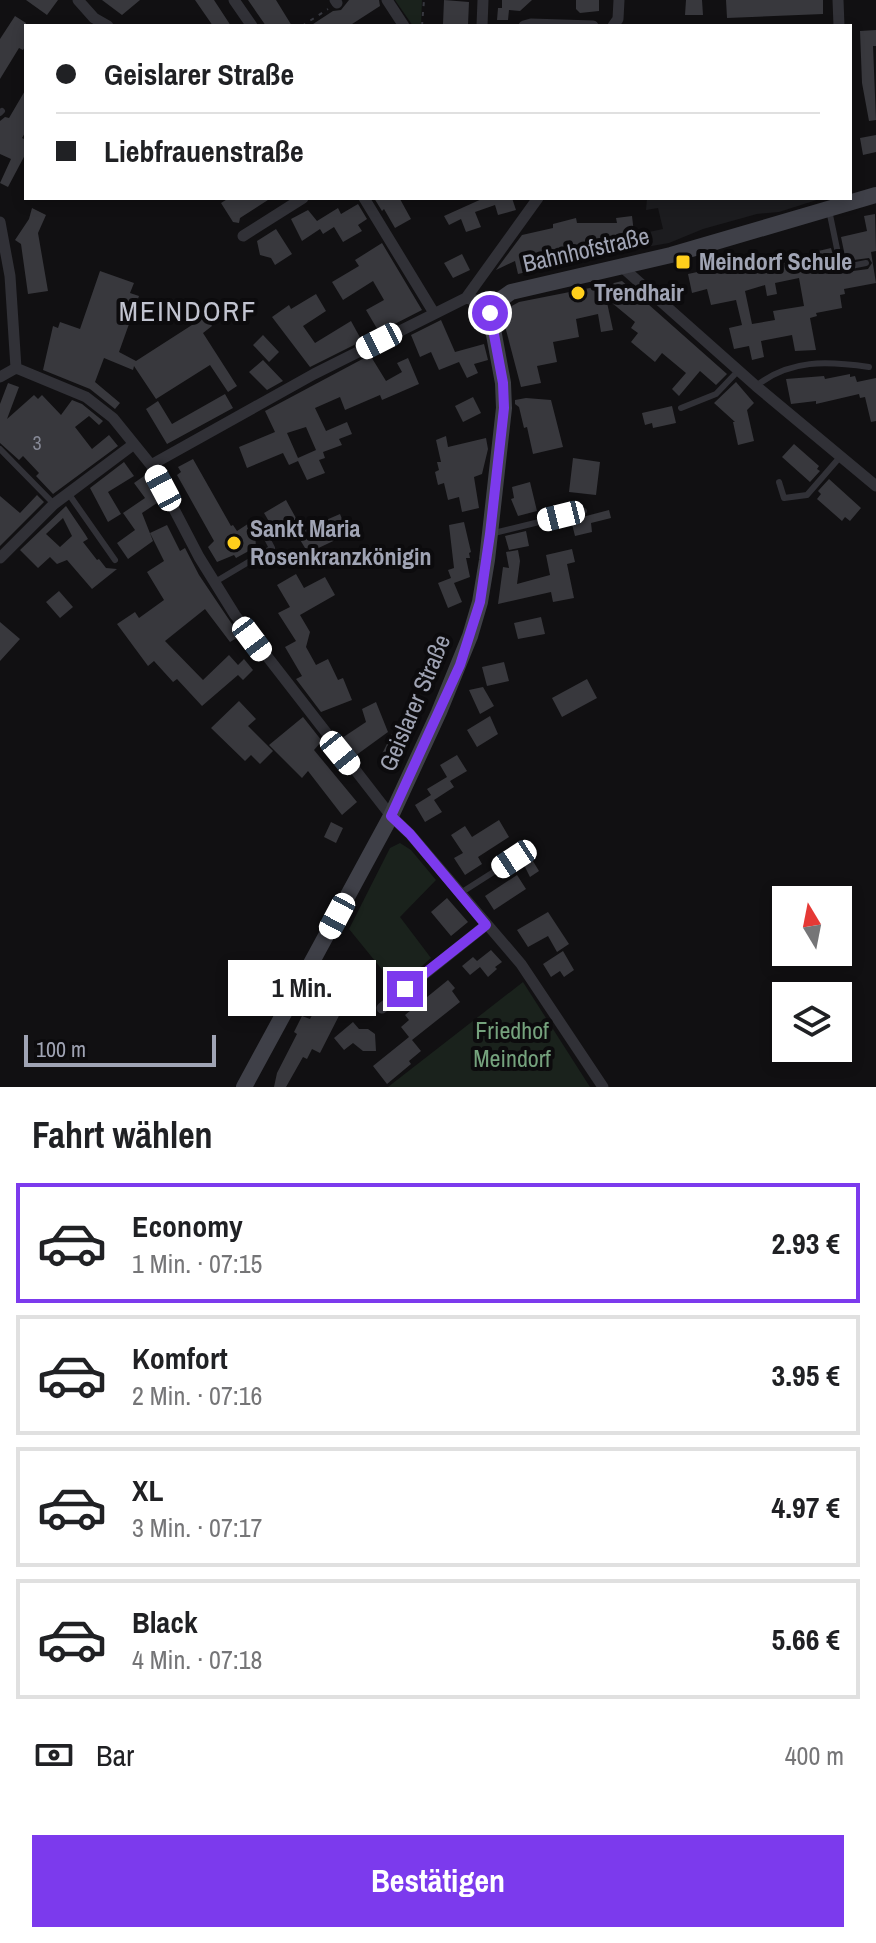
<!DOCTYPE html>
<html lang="de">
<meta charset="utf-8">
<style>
:root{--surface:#fff;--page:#f2f2f2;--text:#202124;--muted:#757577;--line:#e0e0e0;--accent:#7c3aed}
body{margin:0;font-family:"Archivo Narrow",sans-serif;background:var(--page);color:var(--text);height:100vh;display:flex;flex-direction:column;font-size:30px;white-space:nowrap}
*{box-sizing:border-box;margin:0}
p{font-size:26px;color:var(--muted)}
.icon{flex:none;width:44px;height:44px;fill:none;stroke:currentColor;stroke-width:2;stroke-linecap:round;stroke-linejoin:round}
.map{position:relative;height:1087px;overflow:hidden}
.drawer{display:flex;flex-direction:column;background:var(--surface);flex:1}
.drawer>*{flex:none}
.banner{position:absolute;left:24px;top:24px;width:828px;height:176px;border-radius:0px;box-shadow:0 4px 12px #0003;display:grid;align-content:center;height:176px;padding:0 32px;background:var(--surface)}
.needle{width:52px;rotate:350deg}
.tools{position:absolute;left:772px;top:886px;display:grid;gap:16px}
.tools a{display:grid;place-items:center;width:80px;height:80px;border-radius:0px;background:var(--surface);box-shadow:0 4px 12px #0003;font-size:40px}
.scale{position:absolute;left:24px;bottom:20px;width:192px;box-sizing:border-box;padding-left:8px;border:4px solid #a0a4b4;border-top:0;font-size:22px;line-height:28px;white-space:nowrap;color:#a0a4b4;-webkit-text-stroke:6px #0c0b0d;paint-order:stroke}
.end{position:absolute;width:36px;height:36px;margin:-18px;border:10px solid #7c3aed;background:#fff;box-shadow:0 0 0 4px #fff}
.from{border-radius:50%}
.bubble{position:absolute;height:56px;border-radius:0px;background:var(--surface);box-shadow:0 4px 12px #0003;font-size:26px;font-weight:700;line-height:56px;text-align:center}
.car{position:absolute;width:24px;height:48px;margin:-24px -12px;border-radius:10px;box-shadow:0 0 6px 2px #0007;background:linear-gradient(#fff 24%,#345 0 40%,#fff 0 76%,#345 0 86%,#fff 0)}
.banner b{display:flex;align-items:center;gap:28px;height:76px;font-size:30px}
.banner b+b{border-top:2px solid var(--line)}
.banner i{width:20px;height:20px;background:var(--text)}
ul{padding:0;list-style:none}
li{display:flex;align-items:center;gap:24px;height:120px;margin:0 16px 12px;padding:0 16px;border:4px solid var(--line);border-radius:0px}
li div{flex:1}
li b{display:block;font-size:30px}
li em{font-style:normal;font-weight:700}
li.selected{border-color:var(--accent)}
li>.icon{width:72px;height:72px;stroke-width:1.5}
h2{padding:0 32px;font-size:36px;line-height:96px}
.pay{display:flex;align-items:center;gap:20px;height:88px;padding:0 32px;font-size:30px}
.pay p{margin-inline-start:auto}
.cta{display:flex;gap:16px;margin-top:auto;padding:16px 32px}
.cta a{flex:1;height:92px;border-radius:0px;background:var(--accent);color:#fff;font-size:32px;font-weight:700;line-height:92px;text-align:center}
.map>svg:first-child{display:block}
.built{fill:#1c1c1f}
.green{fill:#1a221c}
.building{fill:#38383d;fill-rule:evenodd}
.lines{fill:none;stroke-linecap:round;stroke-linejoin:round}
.path{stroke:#37383f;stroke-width:2;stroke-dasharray:4 6;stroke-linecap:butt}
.service{stroke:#313137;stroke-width:6}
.minor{stroke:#313137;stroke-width:11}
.secondary{stroke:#3f4048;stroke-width:16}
.route{stroke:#7c3aed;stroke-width:10}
.poi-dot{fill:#ffcf1c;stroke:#0c0b0d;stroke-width:3}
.labels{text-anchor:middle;stroke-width:8;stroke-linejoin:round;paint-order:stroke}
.number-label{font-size:20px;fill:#868996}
.street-label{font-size:24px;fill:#a0a4b4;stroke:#0c0b0d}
.poi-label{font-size:24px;font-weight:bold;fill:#a0a4b4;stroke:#0c0b0d;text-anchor:start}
.park-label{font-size:24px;fill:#75a27d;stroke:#0c0b0d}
.quarter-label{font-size:28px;letter-spacing:2px;fill:#c2c4d0;stroke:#0c0b0d}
</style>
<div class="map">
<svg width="876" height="1087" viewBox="0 0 876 1087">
<rect width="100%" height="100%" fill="#111012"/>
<path class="built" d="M647,198H823L779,212L757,214L703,229L669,243L646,247L644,233L663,229L658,208L646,210Z"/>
<path class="green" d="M395,0H422L421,26H413Z
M400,843L411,850L436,880L400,917L431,958L397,988L349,929L390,848Z
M523,982L590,1087H388Z"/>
<path class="building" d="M26,0H58L47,15Z
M102,0H140L122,15Z
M195,0H214L231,26H213Z
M248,0H276L292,26H266Z
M349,0H379L380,6L349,26H310L333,11L341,10Z
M444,0L469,2L468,25L443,24Z
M502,0H532L520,11L509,10L508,20H497L498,8H502Z
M576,0H599V11L580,13L576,9Z
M686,0H702L703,15H685Z
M726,0H823V14L727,18Z
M15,16L26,23V45L23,50L19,48L0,79V39Z
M876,30V46H873L876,120L869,121L862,83L860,31Z
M26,89V131L22,138L26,140V153L8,187L0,183L11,159L0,154V121L5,117L9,118Z
M876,135V152L863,155L860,138Z
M229,198H271L240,218L239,223L233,222L221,203Z
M374,198H402L400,199L411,219L395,228L384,209L382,211Z
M484,198H512L516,210L498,215L495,205L475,212L481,227L466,232L461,219L449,225L444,216Z
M358,204L367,219L358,225L362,231L343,242L334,227L323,234L320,229L302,241L291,219L308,210L317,221L338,208L341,214Z
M32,208L46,215L38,233L48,291L28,294L21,244L15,240L29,219Z
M875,214L876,251L871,252L876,283L844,289L845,294L840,295L842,308L816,313L817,316L810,318L816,350L795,351L792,335L761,341L764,357L752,360L749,346L734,349L729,328L742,325L736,300L711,305L707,289L692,293L688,274L730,265L759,255L762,265L811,255L810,253L831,248L838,273L868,269L872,263L869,258L846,261L841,237L867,231L864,216ZM799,278L804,306L773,311L775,320L752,324L745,291L765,285L767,296L777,294L775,283Z
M632,216L634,233H632L633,241L620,243L619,239L597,243L599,255L558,263L556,253L532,258L535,270L518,274L515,261L496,270L522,235L553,228V224L576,218L577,223H617L616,218Z
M276,229L292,254L275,265L271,258L260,255L257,241Z
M382,243L422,310L379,332L366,310L384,300L373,281L343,300L332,282L359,266L355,260Z
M462,254L470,270L453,278L444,263Z
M100,271L134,283L130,293L139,296L119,352L136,361L206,316L212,326L203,333L237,386L228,392L210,365L156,399L134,366L133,370L104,358L95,382L120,403L115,409L90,389L43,370L53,326L58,328L60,322L80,329Z
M622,281L727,374L716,385L700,371L679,396L672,389L686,373L662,353L655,362L631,342L638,333L631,328L635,322L606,298L613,330L601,332L598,314L576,319L579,337L553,342L557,362L537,366L541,383L521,387L505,326V322H509L506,309L519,302L595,287L598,300L614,283Z
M316,294L326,311L303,326L315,343L351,321L362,341L310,367L272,317L289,305L291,309Z
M441,320L455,352L484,344L488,360L474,364L478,373L467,378L459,362L439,370L431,352L420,357L411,335Z
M263,335L279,352L269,362L253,345Z
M370,355L386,381L402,372L397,363L408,358L419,384L382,400L380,395L345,410L340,397L315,408L326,431L347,422L352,434L339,439L342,445L323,452L325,458L319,460L325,473L307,480L298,461L289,465L283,453L247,468L239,447L275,432L265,411ZM306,427L316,450L298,458L287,433Z
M263,360L283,381L267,390L249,372Z
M850,374V377L855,376L857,382L876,378V421L871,422L865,397L860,398L859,394L816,404V401L791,404L786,379L824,376L825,379Z
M736,382L754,403L747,410L754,441L738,445L733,422H735L714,403Z
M8,383L19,387L7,419L34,395L38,399L42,395L61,415L72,400L82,404L103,421L99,425L89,416L75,427L92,449L109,435L118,446L53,494L36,476L39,473L23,456L19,460L0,443V404Z
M225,394L233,408L167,444L146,409L158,401L172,424Z
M473,397L481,413L463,422L455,406Z
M526,398L551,400L563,447L533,454L527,427L524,428L519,407L515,404V400Z
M672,406L676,423L653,428L652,423L645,425L642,413Z
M446,436L448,447L486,438L488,449L482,474L474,477L479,508L462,512L459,497L448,500L444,483L438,485L435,472L439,470L437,462H441L436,440Z
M794,444L819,466L817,469L820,471L810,482L782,457Z
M573,458L600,462L596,495L569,492Z
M193,459L231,526L233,525L237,531L254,520L256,547L236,558L234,555L217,562L208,547L214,541L177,475L181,472L178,467Z
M124,462L134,476L108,492L121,514L108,522L90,488Z
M144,476L160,501L142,513L153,541L128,559L117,543L135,530L123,513L145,498L134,483Z
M829,479L861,508L850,521L845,517L842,521L817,499L821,494L818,491Z
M530,482L537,511L518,516L511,499L514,498L512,487Z
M37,495L44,502L0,546V496L20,513Z
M286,500L297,520L279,531L274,530L264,513Z
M66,506L85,534L88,539L83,542L97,560L99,559L106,568L117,569L92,589L67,560L57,564L50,557L38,568L20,550ZM63,518L72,536L60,547L46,534Z
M609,510L611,518L591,523L592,532L575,536L571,520Z
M340,514L348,534L308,553L296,533Z
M464,522L471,552L469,553L470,558H466L470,577L454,583L462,602L448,608L438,583L451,578L448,570L454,568L449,525Z
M167,525L180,551L185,548L199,575L240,636L230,642L205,609L165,641L203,680L229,655L238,665L244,659L253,670L243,680L238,675L202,706L177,679L173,682L154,661L148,666L117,624L135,612L139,618L164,600L147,572L164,561L150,533Z
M526,531L529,546L509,550L505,536Z
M572,549L575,562L567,564L574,598L553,602L551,592L498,604L503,567L509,568L506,552L518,550L520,561L517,584L550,575L546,555Z
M296,574L304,588L325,577L335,595L300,615L310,632L306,647L316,665L328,659L338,680L343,678L352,700L321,712L296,679L302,676L285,647L296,641L278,613L290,607L277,585Z
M59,591L73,607L60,618L46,602Z
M541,617L545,634L518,639L514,623Z
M0,622L20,639L0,661Z
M426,658L437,662L436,665L440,667L435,677L420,670Z
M504,662L509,681L487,686L482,667Z
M587,679L597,698L562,717L552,698Z
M483,687L494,706L480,714L469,690Z
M239,701L256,719L248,726L273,751L260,764L251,755L245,761L211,728Z
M376,702L388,732L355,756L342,738L366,722L362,709Z
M490,716L498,734L477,747L467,730Z
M303,717L322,741L314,750L357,802L342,815L308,771L302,778L269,745Z
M392,734L402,739L399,744L402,745L395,760L382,754Z
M457,755L467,771L450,781L454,787L434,800L442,812L425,822L415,805L431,795L427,789L447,777L440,765Z
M499,820L509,837L478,857L482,864L465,875L454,858L463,853L451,835L465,826L472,837Z
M331,822L343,828L336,843L324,837Z
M520,840L539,871L530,877L519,855L510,847Z
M517,875L526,889L494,910L485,896Z
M447,898L468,922L451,936L431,912Z
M548,912L569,944L557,952L548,936L528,947L517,930Z
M491,950L502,962L495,967L497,969L488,977L480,967L470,975L462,966L473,957L477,961Z
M563,951L574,970L564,977L560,971L551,977L543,964Z
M448,980L455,988L452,991L460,1002L412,1040L421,1051L409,1061L411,1064L387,1084L373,1066L409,1037L401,1027L409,1020L405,1015Z
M326,989L347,1000L320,1053L312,1049L307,1059L303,1057L286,1087H274L277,1073L297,1034L294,1032L302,1016L310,1019Z
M353,1022L359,1029H368L375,1034L376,1051H363L353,1043L344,1050L334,1038Z"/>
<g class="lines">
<path class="path" d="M302,26L328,9
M422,26L424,0"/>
<path class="service" d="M0,113L2,111
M829,210L841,268L866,263
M756,386C790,359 827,361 869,367
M681,408L716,394L738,371
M0,449L54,504
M779,482L784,498L807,495L840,457
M68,493L115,560
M494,533L584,511
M215,582L272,548L259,523
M459,894L514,859"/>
<path class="minor" d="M78,0L94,18L108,26
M234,0L252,26
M335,0L337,3
M387,0L404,26
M838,0L839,26
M482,26L483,0
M524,26L531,24L593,26
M613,26L618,19L619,0
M364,198L434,313
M0,222L10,276L16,368
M243,236L303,198
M622,267L756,386L876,486
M466,298L538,198
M16,368L86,397L113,418L151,465L199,557L235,615L391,816L410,834L521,964L603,1087
M0,377L16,368
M151,465L314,374L466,298L494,304
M0,558L54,504L134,444
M382,1008L486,925"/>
<path class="secondary" d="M244,1087L391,816L439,712L470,636L480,602L487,560L504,408L503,383L490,313L494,304L511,292L671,255L876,195"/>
</g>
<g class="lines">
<path class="route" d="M405,989L486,925L410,834L391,816L460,665L480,602L490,534L504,408L503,383L490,313"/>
</g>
<g class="poi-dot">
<rect x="675" y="254" width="16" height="16" rx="4"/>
<circle cx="578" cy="293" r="8"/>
<circle cx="234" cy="543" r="8"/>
</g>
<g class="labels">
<g class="number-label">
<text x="37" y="450">3</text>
</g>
<g class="street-label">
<text transform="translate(586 250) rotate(-13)" y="8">Bahnhofstraße</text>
<text transform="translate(415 703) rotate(-67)" y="8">Geislarer Straße</text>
</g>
<g class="poi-label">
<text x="699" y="270">Meindorf Schule</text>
<text x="594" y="301">Trendhair</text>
<text x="250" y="537">Sankt Maria<tspan x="250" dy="28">Rosenkranzkönigin</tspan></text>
</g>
<g class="park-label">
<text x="512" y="1039">Friedhof<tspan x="512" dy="28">Meindorf</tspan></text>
</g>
<g class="quarter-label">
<text x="188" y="321">MEINDORF</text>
</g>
</g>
</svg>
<div class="tools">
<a><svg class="needle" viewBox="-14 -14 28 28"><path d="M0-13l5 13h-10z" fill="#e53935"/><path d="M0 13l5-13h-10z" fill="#757577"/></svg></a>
<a><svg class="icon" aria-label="layers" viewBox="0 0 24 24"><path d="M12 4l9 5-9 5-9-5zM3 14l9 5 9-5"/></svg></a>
</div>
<div class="scale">100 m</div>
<i class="end from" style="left:490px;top:313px"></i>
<i class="end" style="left:405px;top:989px"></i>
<div class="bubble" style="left:228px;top:960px;width:148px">1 Min.</div>
<i class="car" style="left:379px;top:341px;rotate:243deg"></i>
<i class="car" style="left:163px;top:488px;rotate:332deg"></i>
<i class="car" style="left:561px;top:516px;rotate:256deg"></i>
<i class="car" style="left:252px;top:639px;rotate:143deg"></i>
<i class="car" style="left:340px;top:753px;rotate:141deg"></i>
<i class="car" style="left:514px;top:859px;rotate:237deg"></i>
<i class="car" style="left:337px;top:916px;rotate:208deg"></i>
<div class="banner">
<b><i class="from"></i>Geislarer Straße</b>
<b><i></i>Liebfrauenstraße</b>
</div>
</div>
<section class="drawer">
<h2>Fahrt wählen</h2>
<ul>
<li class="selected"><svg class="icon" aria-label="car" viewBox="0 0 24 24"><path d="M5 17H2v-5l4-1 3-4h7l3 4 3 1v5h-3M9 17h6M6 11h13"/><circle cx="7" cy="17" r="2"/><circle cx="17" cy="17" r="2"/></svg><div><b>Economy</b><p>1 Min. · 07:15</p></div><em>2.93 €</em></li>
<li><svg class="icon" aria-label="car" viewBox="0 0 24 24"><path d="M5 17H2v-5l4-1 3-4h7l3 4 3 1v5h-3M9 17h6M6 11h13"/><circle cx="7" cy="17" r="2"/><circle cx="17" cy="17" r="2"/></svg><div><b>Komfort</b><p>2 Min. · 07:16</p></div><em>3.95 €</em></li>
<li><svg class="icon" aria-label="car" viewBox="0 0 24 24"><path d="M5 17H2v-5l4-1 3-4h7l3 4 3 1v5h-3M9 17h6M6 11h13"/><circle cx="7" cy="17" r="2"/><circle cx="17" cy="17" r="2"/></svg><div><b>XL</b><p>3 Min. · 07:17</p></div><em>4.97 €</em></li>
<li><svg class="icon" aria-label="car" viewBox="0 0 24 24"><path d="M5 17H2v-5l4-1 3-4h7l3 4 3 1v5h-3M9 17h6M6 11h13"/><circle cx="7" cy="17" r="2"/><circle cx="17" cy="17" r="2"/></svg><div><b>Black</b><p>4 Min. · 07:18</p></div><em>5.66 €</em></li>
</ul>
<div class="pay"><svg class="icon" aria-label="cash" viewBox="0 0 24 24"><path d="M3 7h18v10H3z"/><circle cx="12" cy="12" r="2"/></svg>Bar<p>400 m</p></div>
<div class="cta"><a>Bestätigen</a></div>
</section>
